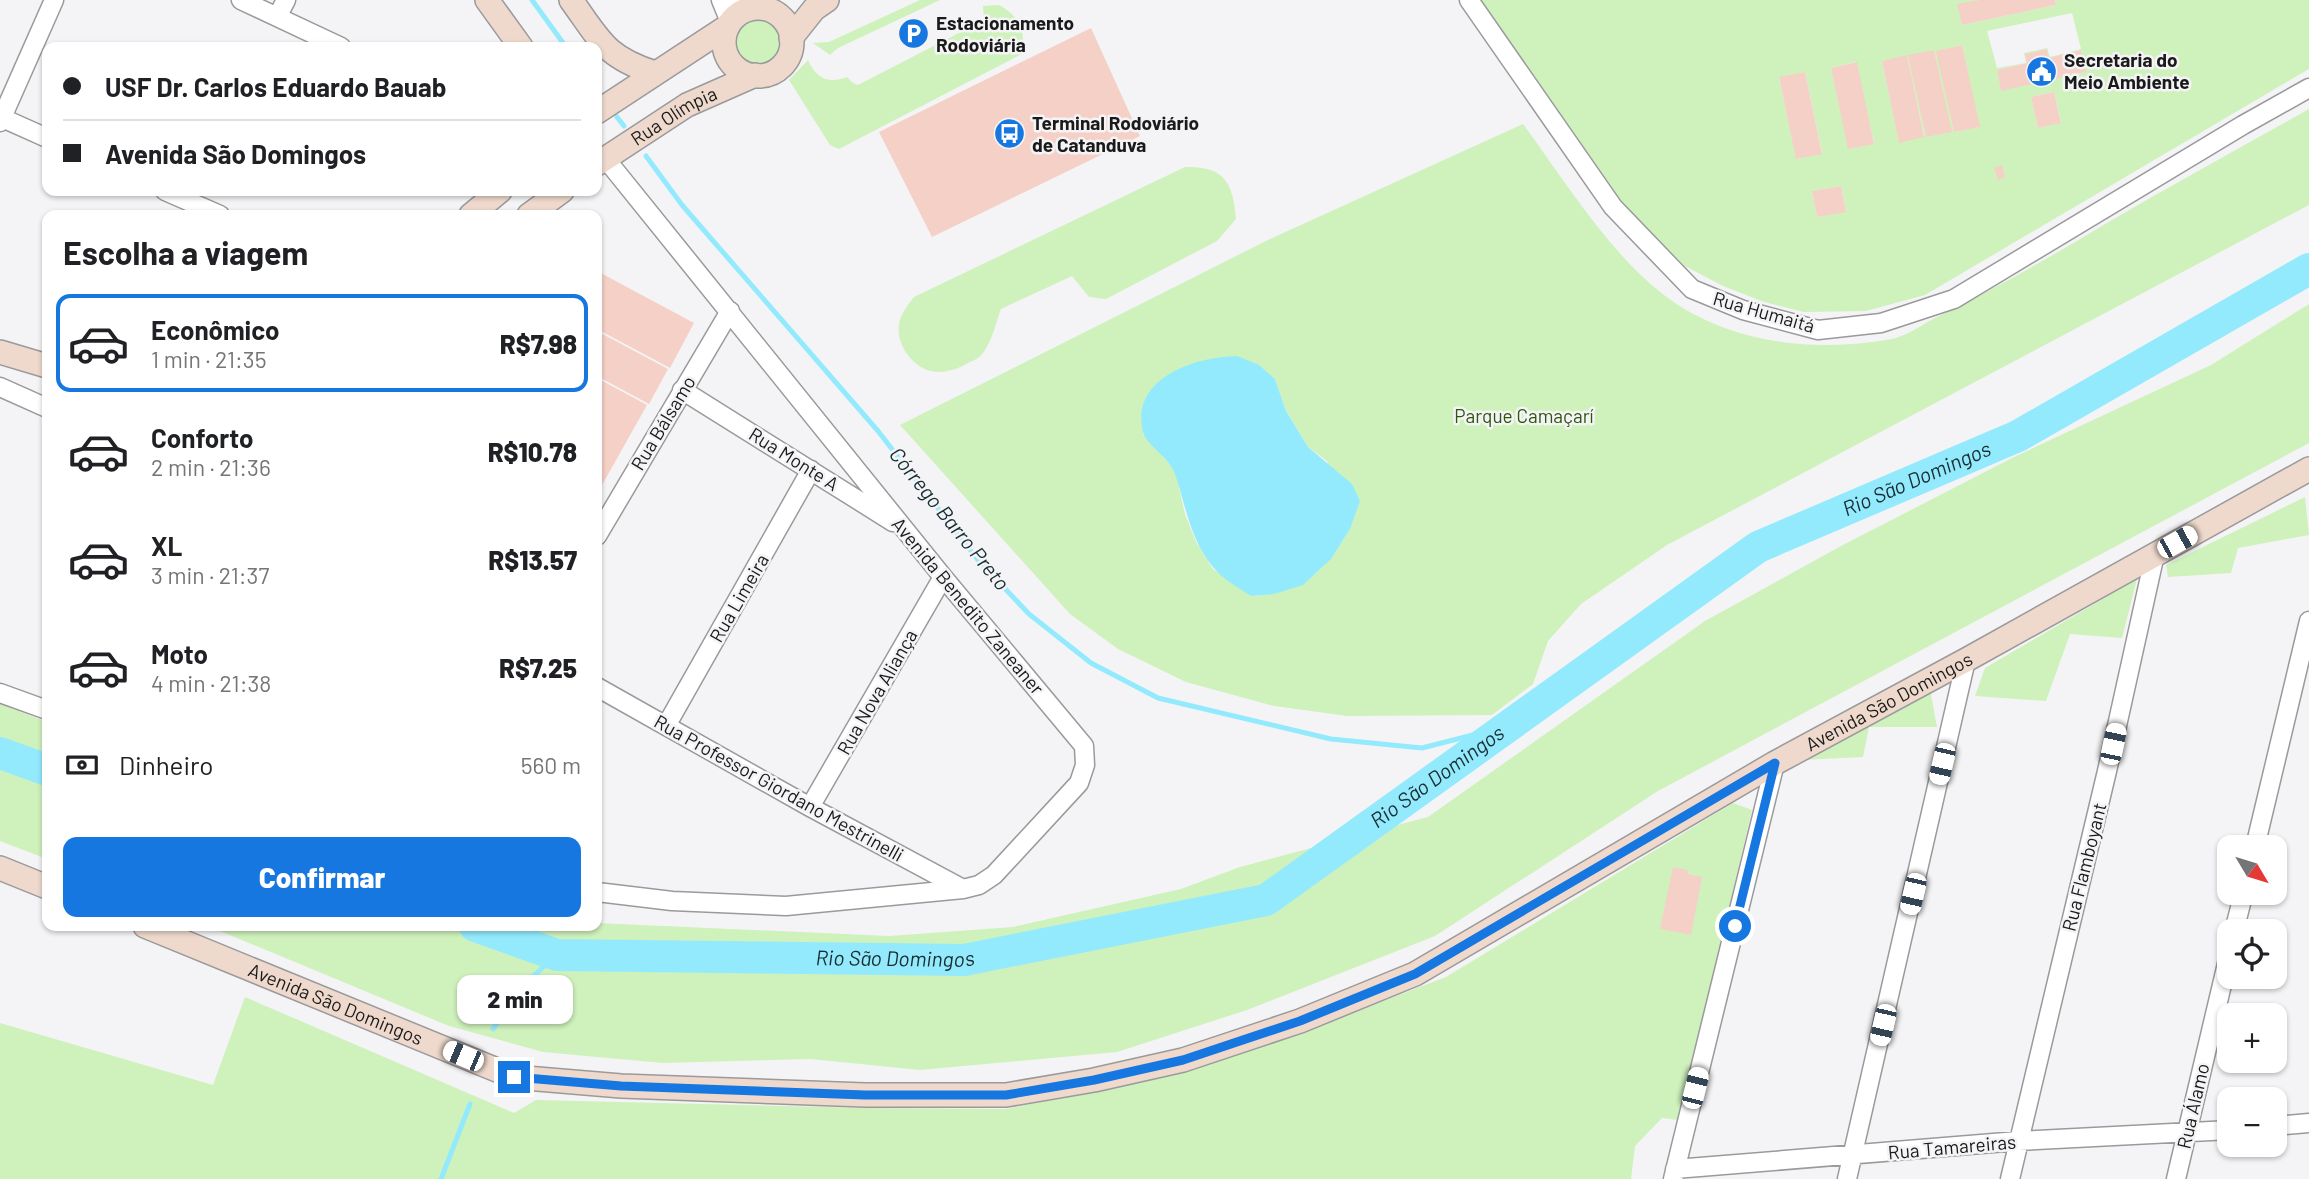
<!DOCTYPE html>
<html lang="pt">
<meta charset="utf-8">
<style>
:root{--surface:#fff;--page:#f2f2f2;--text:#202124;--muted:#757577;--line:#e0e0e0;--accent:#1777e0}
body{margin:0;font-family:Barlow,sans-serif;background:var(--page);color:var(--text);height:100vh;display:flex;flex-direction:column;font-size:26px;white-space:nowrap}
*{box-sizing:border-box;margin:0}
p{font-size:23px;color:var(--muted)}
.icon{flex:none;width:38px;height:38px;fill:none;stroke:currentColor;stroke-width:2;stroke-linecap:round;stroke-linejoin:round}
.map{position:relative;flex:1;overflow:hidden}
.drawer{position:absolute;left:42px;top:210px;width:560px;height:721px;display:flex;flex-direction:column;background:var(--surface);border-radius:14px;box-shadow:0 2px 5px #0004}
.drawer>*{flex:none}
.hud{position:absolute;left:42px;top:42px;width:560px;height:154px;border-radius:14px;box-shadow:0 2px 5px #0004;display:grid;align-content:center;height:154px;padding:0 21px;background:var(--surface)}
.needle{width:46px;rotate:128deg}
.controls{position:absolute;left:2217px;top:835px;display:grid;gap:14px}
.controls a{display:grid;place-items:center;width:70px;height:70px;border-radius:14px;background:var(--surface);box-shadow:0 2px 5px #0004;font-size:35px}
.end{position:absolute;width:32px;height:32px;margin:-16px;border:9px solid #1777e0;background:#fff;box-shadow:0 0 0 4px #fff}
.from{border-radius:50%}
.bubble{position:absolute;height:49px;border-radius:14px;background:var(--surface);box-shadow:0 2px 5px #0004;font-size:23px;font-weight:800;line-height:49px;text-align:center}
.car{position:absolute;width:21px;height:42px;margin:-21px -10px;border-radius:9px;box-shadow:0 0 5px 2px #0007;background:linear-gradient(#fff 24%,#345 0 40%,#fff 0 76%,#345 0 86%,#fff 0)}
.hud b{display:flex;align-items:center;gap:24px;height:66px;font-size:26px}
.hud b+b{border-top:2px solid var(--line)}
.hud i{width:18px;height:18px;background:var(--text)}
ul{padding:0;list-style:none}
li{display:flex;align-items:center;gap:21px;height:98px;margin:0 14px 10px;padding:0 7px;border:4px solid transparent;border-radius:14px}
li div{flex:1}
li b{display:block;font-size:26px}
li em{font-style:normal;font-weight:800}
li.selected{border-color:var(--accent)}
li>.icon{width:63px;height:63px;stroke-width:1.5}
h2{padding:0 21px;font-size:32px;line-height:84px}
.pay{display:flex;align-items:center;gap:18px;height:77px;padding:0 21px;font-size:26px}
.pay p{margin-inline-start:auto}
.cta{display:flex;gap:14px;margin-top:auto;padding:14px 21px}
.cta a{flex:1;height:80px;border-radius:14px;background:var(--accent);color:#fff;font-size:28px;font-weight:800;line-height:80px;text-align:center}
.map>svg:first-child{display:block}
.green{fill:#cff1bc;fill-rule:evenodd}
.water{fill:#94eafd}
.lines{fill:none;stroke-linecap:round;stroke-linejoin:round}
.stream{stroke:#94eafd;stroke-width:5}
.river{stroke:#94eafd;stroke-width:32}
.building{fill:#f5d0c6}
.street-casing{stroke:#9a9a9c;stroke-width:21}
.secondary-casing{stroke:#9a9a9c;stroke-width:26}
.street{stroke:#fff;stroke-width:18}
.secondary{stroke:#eed9cc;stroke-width:23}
.route{stroke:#1777e0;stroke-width:9}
.labels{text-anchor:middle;stroke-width:5;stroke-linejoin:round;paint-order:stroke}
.poi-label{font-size:19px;font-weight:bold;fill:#1a1a1a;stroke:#f4f4f6;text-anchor:start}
.street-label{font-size:19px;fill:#1a1a1a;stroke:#f4f4f6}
.park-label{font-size:19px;fill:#2e570c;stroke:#f4f4f6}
.water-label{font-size:21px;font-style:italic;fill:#182d32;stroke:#f4f4f6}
</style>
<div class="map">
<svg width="2309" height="1179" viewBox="0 0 2309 1179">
<rect width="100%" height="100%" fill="#f4f4f6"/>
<path class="green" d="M920,0H940L838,48L830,55L813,43L829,42Z
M1481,0H1979L1958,5L1962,25L2056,5L2055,0H2309V69L1925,295L1866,311L1804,312L1764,302L1723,286L1685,266L1602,184ZM2072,13L2081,49L2050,57L2047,48L2024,53L2026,63L1997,68L1987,31ZM1962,45L1979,127L1954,132L1937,51ZM2046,49L2048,58L2081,50L2086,72L2001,90L1997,70L2027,63L2026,54ZM1934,50L1951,131L1926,137L1909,56ZM1907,56L1924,136L1899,142L1882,61ZM1856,62L1874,143L1849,149L1831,68ZM1805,72L1822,153L1797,159L1779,78ZM2054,92L2061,122L2038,128L2031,97ZM1841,186L1846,211L1817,217L1812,191Z
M999,5C1020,16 1026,32 1022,54L839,149L830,145L789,80L808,60C816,79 829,84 847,77L853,83L858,85L984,20L983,6Z
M734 43a24 24 0 1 1 48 0a24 24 0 1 1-48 0Z
M2309,109V205L1667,545L1581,604L1548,641L1533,684L1492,715L1347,716L1274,706L1186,682L1118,649L1070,614L900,425L1268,240L1523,124C1565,181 1608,252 1664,295C1728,344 1815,353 1892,339C1906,336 1922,325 1935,318C1981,296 2025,271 2070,245C2148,198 2229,154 2309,109ZM1275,379L1286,411L1308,447L1327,461L1350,529C1322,574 1306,591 1251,596L1213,569L1196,542L1185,514L1175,470L1143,434Z
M1185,167C1224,166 1233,182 1236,219L1217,241L1106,299L1089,297L1072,276L1001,309C996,322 993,338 985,350C981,357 975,360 968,363C958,369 943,374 931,371C913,367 896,345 899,325C900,314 908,305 914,297Z
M2309,304V443L1658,791L1435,936L1247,1010L1117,1052L920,1070L811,1059L663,1063L543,1052L449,1026L208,926H597V923L889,936L1013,927L1181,889L1240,867L1428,817L1705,621L1841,546L2014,457L2211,365Z
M2305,497L2309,535L2238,548L2231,573L2168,577L2166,565Z
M2137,579L2122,638L2070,634L2046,701L1975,696L1985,668Z
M1930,689L1937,727H1869L1863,757L1801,760Z
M0,704L47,722V859L0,841Z
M1733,803L1752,810L1679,1120L1662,1118L1635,1146L1631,1179H0V1023L213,1085L245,997L514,1113L536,1100L865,1108L1006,1109L1188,1071L1281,1040L1446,977Z"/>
<path class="water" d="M1237,356L1259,365L1275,379L1286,411L1308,447L1352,484L1360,501L1350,529L1331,559L1303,585L1274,594L1251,596C1239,588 1222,579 1213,567C1190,540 1186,506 1175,474C1170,458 1146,445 1143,432C1130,377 1196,357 1237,356Z"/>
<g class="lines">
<path class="stream" d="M532,0L566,47
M597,90L599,93
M617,117L624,126
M646,156L682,205L878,431L978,560L1029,614L1091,663L1158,698L1331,739L1422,748L1512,725
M493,1029L522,986L557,955
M441,1179L470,1104"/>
<g class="river">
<path d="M0,753L47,770"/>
<path id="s1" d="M475,926L557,955L964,960L1266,900L1758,547L2018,436L2309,269"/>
</g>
</g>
<path class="building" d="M1979,0H2055L2056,5L1962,25L1957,4Z
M1091,28L1140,136L932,237L879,132Z
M1962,45L1980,127L1954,132L1936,51Z
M2047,49L2048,58L2081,50L2086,72L2001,91L1997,70L2027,63L2025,54Z
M1934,50L1952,132L1926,137L1908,55Z
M1907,55L1924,137L1899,143L1882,61Z
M1857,62L1874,144L1848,149L1831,68Z
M1805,72L1822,154L1796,159L1779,77Z
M2054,92L2061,123L2038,128L2031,97Z
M2002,165L2005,177L1998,180L1994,168Z
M1841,186L1846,212L1817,217L1812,191Z
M597,271L694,323L670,368L597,329Z
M597,331L668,369L649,404L597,376Z
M597,378L647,405L597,494Z
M1673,867L1688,870L1687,874L1702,877L1691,935L1660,929Z"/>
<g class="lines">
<defs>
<path id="street" d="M241,0L341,47
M721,0L730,22
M731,0L749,10
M1469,0L1613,207L1692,289L1743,310L1818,330L1881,323L1954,299L2243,125L2309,88
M277,17L286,0
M0,117L47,138
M0,122L54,0
M165,191L220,215
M0,387L47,408
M682,390L893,522
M597,536L730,311
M597,687L810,807L963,889
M0,693L47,710
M666,726L811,470
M810,807L943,577
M2255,847L2309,621
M597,892L672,901L786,906L963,889L979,885L994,875L1079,783L1085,765L1084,746L943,577L605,158
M2234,931L2244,892
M2275,1126L2309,1123
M1675,1169L2018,1141L2230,1130
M1673,1179L1775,763
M1847,1179L1966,660
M2010,1179L2107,771L2155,554
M2176,1179L2230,951"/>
<g id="secondary">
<path d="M487,0L521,47"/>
<path d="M571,0C600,40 605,57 655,73"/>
<circle cx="758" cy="42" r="34"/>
<path d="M791,38L814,9L827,0"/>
<path d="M597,112L728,26"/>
<path id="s2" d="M597,164L687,105L755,75"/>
<path d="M471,215L500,191"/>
<path d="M529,215L562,191"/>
<path d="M0,352L47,366"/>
<path d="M0,868L47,887"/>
<path id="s3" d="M145,926L514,1077L621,1086L865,1095H1006L1094,1080L1183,1060L1300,1021L1415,974L1775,763L1966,660L2309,469"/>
</g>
</defs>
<use href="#street" class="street-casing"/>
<use href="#secondary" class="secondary-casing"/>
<use href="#street" class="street"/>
<use href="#secondary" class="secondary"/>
</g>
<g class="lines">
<path class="route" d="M514,1077L621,1086L865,1095H1006L1094,1080L1183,1060L1300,1021L1415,974L1775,763L1735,926"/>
</g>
<defs>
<symbol id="parking-disc" viewBox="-11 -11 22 22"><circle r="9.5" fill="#1777e0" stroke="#f4f4f6"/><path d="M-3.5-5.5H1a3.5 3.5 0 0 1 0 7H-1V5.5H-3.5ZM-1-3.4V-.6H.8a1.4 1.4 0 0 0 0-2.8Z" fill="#fff"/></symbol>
<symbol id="civic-disc" viewBox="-11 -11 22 22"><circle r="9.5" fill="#1777e0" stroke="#f4f4f6"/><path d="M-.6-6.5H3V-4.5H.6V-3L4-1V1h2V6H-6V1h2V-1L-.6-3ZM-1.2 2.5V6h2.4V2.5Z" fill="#fff"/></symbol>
<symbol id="bus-disc" viewBox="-11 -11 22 22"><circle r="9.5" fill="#1777e0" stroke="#f4f4f6"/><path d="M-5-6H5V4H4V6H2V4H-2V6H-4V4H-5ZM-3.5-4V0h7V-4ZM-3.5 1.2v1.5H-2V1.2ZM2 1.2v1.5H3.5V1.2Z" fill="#fff"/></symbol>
</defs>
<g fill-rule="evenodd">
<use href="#parking-disc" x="896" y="16" width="35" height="35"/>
<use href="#civic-disc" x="2024" y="54" width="35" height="35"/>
<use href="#bus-disc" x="992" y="116" width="35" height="35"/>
</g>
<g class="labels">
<g class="poi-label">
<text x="936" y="30">Estacionamento<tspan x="936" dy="22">Rodoviária</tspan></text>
<text x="2064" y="67">Secretaria do<tspan x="2064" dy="22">Meio Ambiente</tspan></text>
<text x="1032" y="130">Terminal Rodoviário<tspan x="1032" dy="22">de Catanduva</tspan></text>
</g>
<g class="street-label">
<text dy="7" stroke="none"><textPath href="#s2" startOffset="91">Rua Olímpia</textPath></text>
<text transform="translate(1764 312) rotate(16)" y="7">Rua Humaitá</text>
<text transform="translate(663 423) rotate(-59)" y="7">Rua Bálsamo</text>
<text transform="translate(794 459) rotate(32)" y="7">Rua Monte A</text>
<text transform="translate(739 598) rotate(-60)" y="7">Rua Limeira</text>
<text transform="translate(968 606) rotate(50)" y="7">Avenida Benedito Zaneaner</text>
<text transform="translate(877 692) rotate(-60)" y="7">Rua Nova Aliança</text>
<text dy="7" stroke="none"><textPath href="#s3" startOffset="1866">Avenida São Domingos</textPath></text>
<text transform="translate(779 788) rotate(29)" y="7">Rua Professor Giordano Mestrinelli</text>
<text transform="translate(2084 867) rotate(-76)" y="7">Rua Flamboyant</text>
<text dy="7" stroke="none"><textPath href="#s3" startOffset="206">Avenida São Domingos</textPath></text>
<text transform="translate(2193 1106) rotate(-77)" y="7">Rua Álamo</text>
<text transform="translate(1952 1147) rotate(-5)" y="7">Rua Tamareiras</text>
</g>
<g class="park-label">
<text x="1524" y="423">Parque Camaçarí</text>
</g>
<g class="water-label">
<text dy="7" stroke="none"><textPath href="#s1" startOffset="1580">Rio São Domingos</textPath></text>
<text transform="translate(949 519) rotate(51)" y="7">Córrego Barro Preto</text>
<text dy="7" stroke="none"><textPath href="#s1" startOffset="1013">Rio São Domingos</textPath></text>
<text dy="7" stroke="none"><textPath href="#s1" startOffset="425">Rio São Domingos</textPath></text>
</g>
</g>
</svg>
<div class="controls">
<a><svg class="needle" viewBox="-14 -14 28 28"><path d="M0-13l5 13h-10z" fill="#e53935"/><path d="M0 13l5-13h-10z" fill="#757577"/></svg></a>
<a><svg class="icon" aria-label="locate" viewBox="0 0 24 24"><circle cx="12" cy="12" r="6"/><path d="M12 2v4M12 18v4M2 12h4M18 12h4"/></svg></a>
<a>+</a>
<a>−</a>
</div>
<i class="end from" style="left:1735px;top:926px"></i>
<i class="end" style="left:514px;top:1077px"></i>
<div class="bubble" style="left:457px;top:975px;width:116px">2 min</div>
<i class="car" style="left:2177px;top:542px;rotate:61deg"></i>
<i class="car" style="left:2113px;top:744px;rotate:12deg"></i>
<i class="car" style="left:1942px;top:764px;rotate:193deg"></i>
<i class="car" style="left:1913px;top:894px;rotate:193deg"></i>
<i class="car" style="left:1883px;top:1025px;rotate:193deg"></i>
<i class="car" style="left:463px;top:1056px;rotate:293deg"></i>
<i class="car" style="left:1695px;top:1088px;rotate:14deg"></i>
<div class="hud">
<b><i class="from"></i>USF Dr. Carlos Eduardo Bauab</b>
<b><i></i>Avenida São Domingos</b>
</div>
<section class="drawer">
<h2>Escolha a viagem</h2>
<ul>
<li class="selected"><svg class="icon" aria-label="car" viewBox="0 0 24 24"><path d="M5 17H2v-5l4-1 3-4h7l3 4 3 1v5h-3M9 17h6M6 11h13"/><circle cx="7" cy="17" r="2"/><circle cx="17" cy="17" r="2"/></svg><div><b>Econômico</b><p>1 min · 21:35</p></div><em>R$7.98</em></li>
<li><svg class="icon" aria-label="car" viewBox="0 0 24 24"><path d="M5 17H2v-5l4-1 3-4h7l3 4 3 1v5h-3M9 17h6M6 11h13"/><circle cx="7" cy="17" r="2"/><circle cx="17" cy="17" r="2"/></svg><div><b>Conforto</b><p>2 min · 21:36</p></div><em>R$10.78</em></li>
<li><svg class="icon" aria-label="car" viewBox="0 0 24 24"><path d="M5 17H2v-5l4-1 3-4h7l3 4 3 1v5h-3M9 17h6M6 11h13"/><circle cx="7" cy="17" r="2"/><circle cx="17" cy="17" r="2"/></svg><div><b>XL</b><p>3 min · 21:37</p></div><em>R$13.57</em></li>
<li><svg class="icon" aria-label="car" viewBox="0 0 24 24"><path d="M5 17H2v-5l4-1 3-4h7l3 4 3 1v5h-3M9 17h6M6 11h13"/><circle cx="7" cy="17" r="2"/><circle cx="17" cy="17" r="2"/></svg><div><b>Moto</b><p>4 min · 21:38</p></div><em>R$7.25</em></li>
</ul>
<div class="pay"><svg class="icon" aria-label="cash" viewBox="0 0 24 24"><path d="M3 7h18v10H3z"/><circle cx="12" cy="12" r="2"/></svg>Dinheiro<p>560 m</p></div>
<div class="cta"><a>Confirmar</a></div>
</section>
</div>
